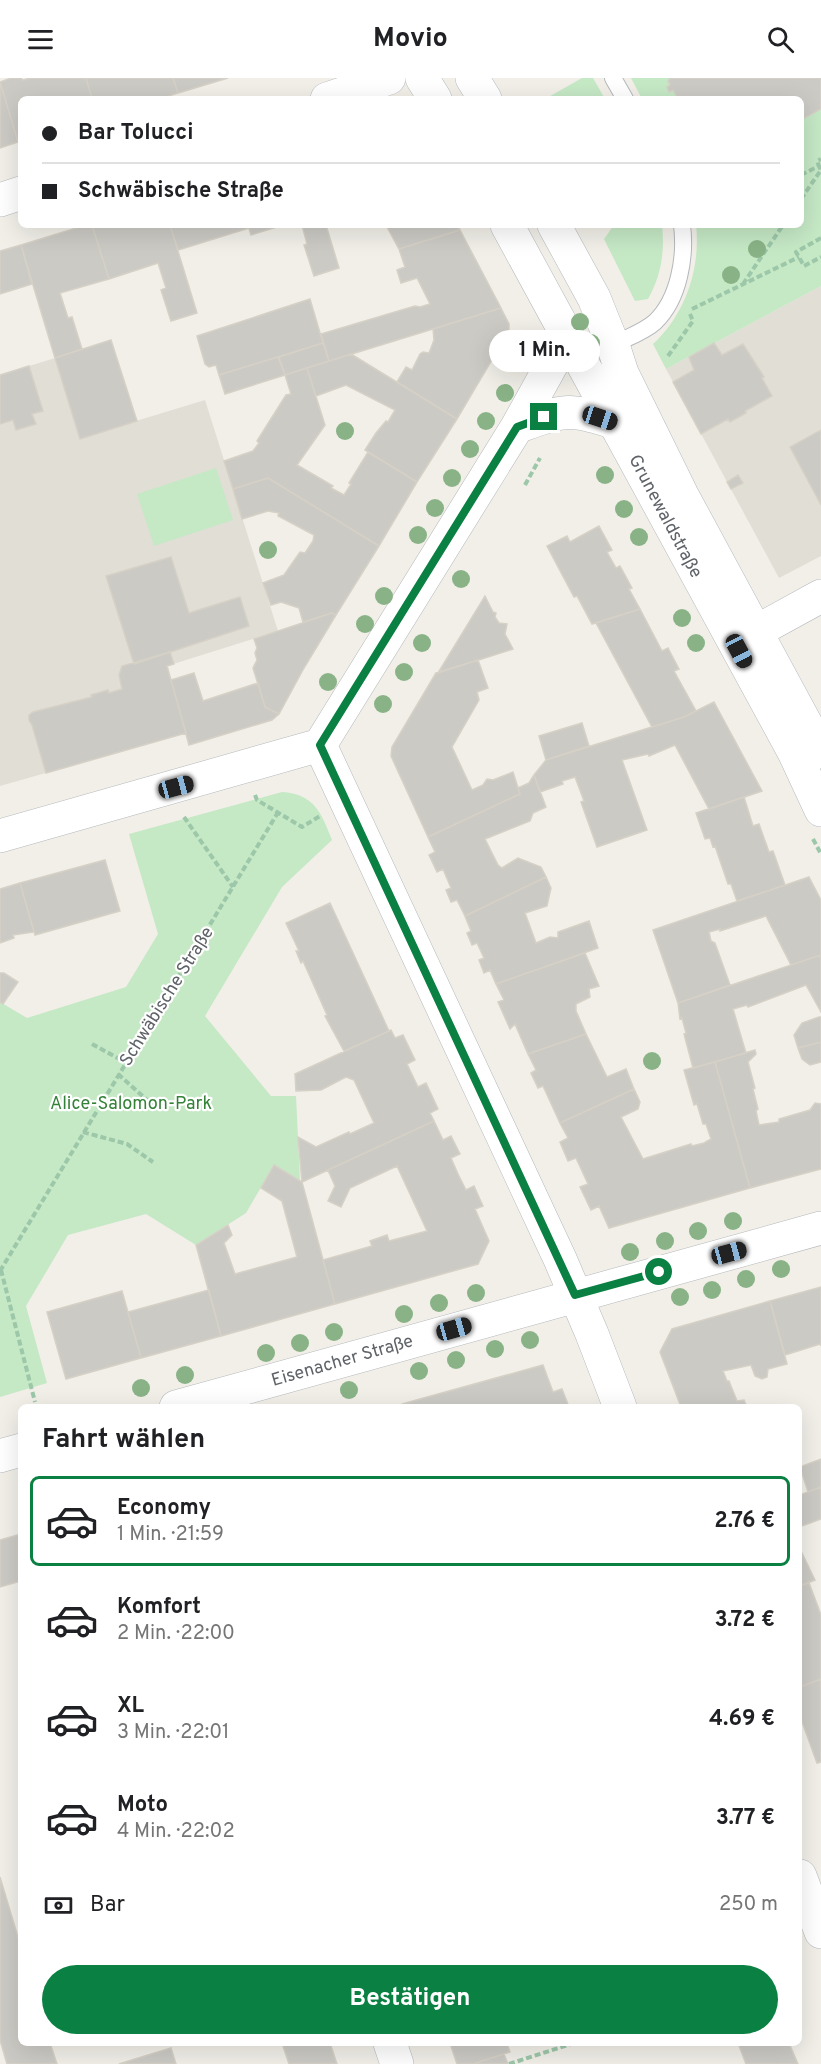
<!DOCTYPE html>
<html lang="de">
<meta charset="utf-8">
<style>
:root{--surface:#fff;--page:#f6f6f6;--text:#202124;--muted:#757577;--line:#e0e0e0;--accent:#0b8043}
body{margin:0;font-family:Overpass,sans-serif;background:var(--page);color:var(--text);height:100vh;display:flex;flex-direction:column;font-size:22px;white-space:nowrap}
*{box-sizing:border-box;margin:0}
p{font-size:20px;color:var(--muted)}
.icon{flex:none;width:33px;height:33px;fill:none;stroke:currentColor;stroke-width:2;stroke-linecap:round;stroke-linejoin:round}
.map{position:relative;flex:1;overflow:hidden}
.sheet{position:absolute;left:18px;top:1326px;width:784px;height:642px;display:flex;flex-direction:column;background:var(--surface);border-radius:9px;box-shadow:0 6px 24px #0002}
.sheet>*{flex:none}
.guide{position:absolute;left:18px;top:18px;width:786px;height:132px;border-radius:9px;box-shadow:0 6px 24px #0002;display:grid;align-content:center;height:132px;padding:0 24px;background:var(--surface)}
.end{position:absolute;width:27px;height:27px;margin:-14px;border:8px solid #0b8043;background:#fff;box-shadow:0 0 0 3px #fff}
.from{border-radius:50%}
.bubble{position:absolute;height:42px;border-radius:21px;background:var(--surface);box-shadow:0 6px 24px #0002;font-size:20px;font-weight:700;line-height:42px;text-align:center}
.car{position:absolute;width:18px;height:36px;margin:-18px -9px;border-radius:8px;box-shadow:0 0 4px 2px #0007;background:linear-gradient(#222 24%,#8ab4d8 0 40%,#222 0 76%,#8ab4d8 0 86%,#222 0)}
.guide b{display:flex;align-items:center;gap:21px;height:57px;font-size:22px}
.guide b+b{border-top:2px solid var(--line)}
.guide i{width:15px;height:15px;background:var(--text)}
ul{padding:0;list-style:none}
li{display:flex;align-items:center;gap:18px;height:90px;margin:0 12px 9px;padding:0 12px;border:3px solid transparent;border-radius:9px}
li div{flex:1}
li b{display:block;font-size:22px}
li em{font-style:normal;font-weight:700}
li.current{border-color:var(--accent)}
li>.icon{width:54px;height:54px;stroke-width:1.5}
h2{padding:0 24px;font-size:27px;line-height:72px}
.pay{display:flex;align-items:center;gap:15px;height:66px;padding:0 24px;font-size:22px}
.pay p{margin-inline-start:auto}
.action{display:flex;gap:12px;margin-top:auto;padding:12px 24px}
.action a{flex:1;height:69px;border-radius:36px;background:var(--accent);color:#fff;font-size:24px;font-weight:700;line-height:69px;text-align:center}
header{display:flex;justify-content:space-between;align-items:center;height:78px;padding:0 24px;background:var(--surface);font-size:27px;font-weight:700}
.map>svg:first-child{display:block}
.education{fill:#e1ded6}
.green{fill:#c5e8c5}
.building{fill:#cccac5;stroke:#d6d1c6;stroke-width:1.5}
.lines{fill:none;stroke-linecap:round;stroke-linejoin:round}
.lane-casing{stroke:#b5b8bc;stroke-width:18}
.street-casing{stroke:#b5b8bc;stroke-width:34}
.secondary-casing{stroke:#b6babf;stroke-width:34}
.path{stroke:#9cc7a9;stroke-width:4;stroke-dasharray:6 3;stroke-linecap:butt}
.lane{stroke:#fff;stroke-width:16}
.street{stroke:#fff;stroke-width:33}
.secondary{stroke:#fff;stroke-width:33}
.tree{fill:#89b387}
.route{stroke:#0b8043;stroke-width:8}
.labels{text-anchor:middle;stroke-width:4.5;stroke-linejoin:round;paint-order:stroke}
.street-label{font-size:18px;fill:#5f6368;stroke:#fff}
.park-label{font-size:18px;fill:#348238;stroke:#fff}
</style>
<header><svg class="icon" aria-label="menu" viewBox="0 0 24 24"><path d="M4 6h16M4 12h16M4 18h16"/></svg>Movio<svg class="icon" aria-label="search" viewBox="0 0 24 24"><circle cx="10" cy="10" r="6"/><path d="M15 15l6 6"/></svg></header>
<div class="map">
<svg width="821" height="1986" viewBox="0 0 821 1986">
<rect width="100%" height="100%" fill="#f1efe8"/>
<path class="education" d="M821,208V478L779,500L666,291Z
M55,280L80,360L205,322L278,553L167,588L186,655L0,708V297Z"/>
<path class="green" d="M582,0H593L605,21H545Z
M631,0H821V208L666,291L653,266C685,237 701,190 696,147H801V21H642Z
M614,147H662C665,174 661,198 648,221L635,223L604,161Z
M216,390L233,442L154,468L137,416Z
M282,714C314,716 321,734 332,762L282,809L205,938L271,1018H296L300,1103L274,1087L246,1135L196,1167L146,1136L68,1157L26,1228L47,1305L0,1319V924L27,940L126,909L158,856L129,756Z"/>
<path class="building" d="M11,0H21L23,2L30,0H86L92,21H21V63L18,64L0,4Z
M86,0H173L178,15L159,21H92Z
M173,0H228L178,15Z
M670,0H821V31L801,42V21H678L673,12L669,14L667,9L670,7L668,3Z
M0,4L18,64L0,70Z
M86,147H92L109,201L60,215L68,240L72,239L82,271L55,280L21,167Z
M92,147H170L197,235L171,243L161,212L166,210L158,185L109,201Z
M170,147H248L249,150L178,172Z
M248,147H283L251,157Z
M302,147H326L339,190L314,198L304,167L307,166Z
M386,147H457L460,152L399,171Z
M460,152L501,230L329,283L321,256L415,228L420,229L430,226L417,200L401,205L397,192L405,189L399,171Z
M21,167L32,206L0,216V173Z
M310,221L323,265L219,297L216,287L209,289L205,286L197,258Z
M501,230L509,246V253L457,341L397,304L406,289L412,292L420,276L423,274L429,275L434,262L433,251Z
M111,262L137,343L80,361L55,280Z
M323,265L329,283L285,297L279,279Z
M714,265L722,277L743,266L764,299L762,300L772,318L745,333L746,335L730,344L728,341L701,356L673,304L694,292L689,279Z
M351,276L457,341L417,404L365,372L376,355L386,343L388,344L395,332L346,307L316,318L307,290Z
M278,279L285,297L225,316L219,297Z
M29,288L43,333L32,336L36,346L16,352L13,342L0,346V297Z
M307,290L325,347L297,387L333,408L331,410L344,417L351,406L349,405L368,374L417,404L379,468L268,400L233,411L224,383L253,373L259,365L257,363L286,317L291,316L285,297Z
M821,352V427L790,369Z
M738,397L743,405L731,411L727,404Z
M268,400L379,468L336,537L332,535L303,544L299,530L281,524L271,527L263,505L284,497L300,474L305,475L313,463L314,457L278,438L279,435L268,433L242,441L233,411Z
M599,448L612,472L607,474L616,490L620,488L632,510L629,511L640,531L592,546L577,518L574,519L547,468L567,458L570,464Z
M171,479L189,535L240,519L249,548L134,586L106,498Z
M485,518L493,534L496,535L495,539L499,545L507,546L505,556L513,571L438,595Z
M640,531L662,573L668,570L679,591L674,593L696,633L684,639L652,649L596,545Z
M332,535L336,537L304,590L279,636L265,629L253,590L257,582L255,575L257,570L254,561Z
M170,574L174,586L167,588L186,655L46,695L32,647L29,642V637L33,634L92,619L91,617L108,612L109,615L122,611L119,597L122,588Z
M478,582L488,610L477,614L479,622L452,669L472,712L483,707L487,701L493,702L513,694L520,716L428,759L391,678L392,669L436,595Z
M194,595L203,623L258,605L265,629L279,636L272,642L189,667L171,602Z
M714,624L762,713L709,731L675,667L649,678L648,676L622,682L647,752L597,769L581,724L584,723L575,699L562,703L563,706L540,714L534,697L546,682L684,639Z
M582,645L589,668L546,682L539,658Z
M534,697L546,729L533,735L530,743L485,761L498,787L502,790L518,780L541,789L546,799L465,838L457,822L451,824L446,812L451,810L443,791L437,794L429,777L435,774L428,759L520,716L518,710L529,705Z
M744,719L753,748L759,746L769,774L773,773L785,807L737,823L731,806H728L715,768L713,769L710,760L705,761L696,735Z
M105,782L120,833L35,857L20,805Z
M546,799L551,810L547,828L525,835L536,865L550,859L558,860V854L589,843L598,870L496,906L490,892L484,895L479,882L484,880L477,865L472,867L467,855L471,853L465,838Z
M809,799L821,822V877L791,887L766,838L720,853V851L709,854L711,863L715,865L730,907L678,925L653,852Z
M20,805L34,854L13,857L14,860L0,865V811Z
M330,825L389,953L344,973L325,938L327,937L303,883L301,885L296,873H299L286,845Z
M585,875L599,908L589,911L590,919L576,926V933L586,956L528,976L515,946L510,951L498,924L504,922L496,906Z
M821,877V934L806,907L748,929L747,927L733,931L746,975L693,990L684,956L686,955L682,940L680,941L678,925Z
M0,895H4L18,904L3,926L0,924Z
M819,939H821V964L798,970L794,957L802,945Z
M391,952L395,960L403,957L415,982L407,986L418,1009L426,1005L438,1031L430,1035L434,1043L302,1104L298,1059L316,1069L349,1054L350,1056L374,1045L354,1002L346,999L321,1012L296,1013L295,996Z
M586,956L607,999L626,991L634,1011L560,1045L543,1008L538,1010L531,995L536,992L528,976Z
M821,964V984L810,987L802,981L798,970Z
M755,972L756,976L748,984L755,1010L753,1011L758,1031L756,1033L759,1047L779,1044V1041L810,1032L815,1025L821,1026V1091L750,1110L715,984Z
M715,984L750,1110L609,1150L599,1128L591,1132L580,1109L588,1106L576,1080L568,1083L560,1064L568,1060L560,1045L634,1011L640,1024L638,1031L621,1039L643,1081L691,1066L692,1068L704,1065L711,1061L706,1046H703L697,1026L694,1027L684,992Z
M434,1043L443,1062L451,1058L460,1076L451,1080L458,1096L466,1112L474,1108L483,1128L475,1131L489,1163L478,1186L335,1226L323,1182L372,1168L370,1163L387,1157L389,1163L427,1153L397,1088L350,1110L341,1129L328,1123L335,1108L328,1092Z
M274,1087L302,1104L335,1226L221,1258L196,1167L228,1147L232,1157L224,1165L235,1196L297,1179L282,1123L261,1110Z
M821,1209V1268L820,1266L785,1277L770,1223Z
M209,1212L221,1258L141,1280L128,1234Z
M122,1213L141,1280L66,1301L47,1234Z
M770,1223L787,1286L768,1291L767,1299L762,1301L755,1298L751,1287L723,1293L727,1303H729L737,1323L744,1322L747,1329H681L660,1274L672,1251Z
M543,1287L553,1314L562,1311L569,1329H403L402,1326Z
M821,1381V1409L808,1414L800,1389Z
M821,1409V1441L802,1448L800,1446V1417Z
M21,1456V1503L0,1509V1462Z
M802,1475L815,1502L800,1508V1476Z
M809,1505L821,1537V1601L800,1609V1508Z
M821,1601V1684L817,1685L800,1638V1609Z
M0,1799L21,1869V1965H50L57,1986H7L0,1962Z
M282,1965H330L337,1986H289Z
M450,1965H507L510,1974L473,1986H457Z
M738,1965H789L798,1986H746Z
M171,1970L176,1986H119L135,1981Z
M504,1976L508,1986H473Z"/>
<g class="lines">
<defs>
<path id="lane" d="M613,0L625,21
M613,267C626,260 644,254 655,244C679,221 686,179 682,147"/>
<path id="street" d="M327,21L389,0
M0,122L21,115
M517,349C564,332 568,329 616,345
M757,553L821,518
M320,667L560,1181L592,1256L620,1329
M320,667L517,349L559,273L564,253
M0,758L320,667
M176,1329L821,1150
M0,1378L21,1372
M800,1798L821,1854
M390,1965L397,1986"/>
<path id="secondary" d="M422,0L435,21
M472,0L485,21
M507,147L794,674L821,732
M554,147L594,220L613,267L622,295L682,417L821,674"/>
</defs>
<use href="#lane" class="lane-casing"/>
<use href="#street" class="street-casing"/>
<use href="#secondary" class="secondary-casing"/>
<path class="path" d="M801,97L819,88L817,83L821,81
M801,121L821,92L819,88
M821,160L796,174L804,188L821,179
M743,206L783,147
M692,231L799,179
M668,278L693,243L690,236
M525,407L540,380
M255,717L257,722L302,749L320,738
M184,739L233,809
M813,761L821,776
M92,966L125,984
M118,996L158,1032
M83,1054L127,1066L153,1084
M1,1192L35,1324
M0,1193L277,736
M509,1986L574,1965"/>
<use href="#lane" class="lane"/>
<use href="#street" class="street"/>
<use href="#secondary" class="secondary"/>
</g>
<g class="tree">
<circle cx="757" cy="171" r="9"/>
<circle cx="731" cy="197" r="9"/>
<circle cx="580" cy="244" r="9"/>
<circle cx="591" cy="265" r="9"/>
<circle cx="505" cy="315" r="9"/>
<circle cx="486" cy="343" r="9"/>
<circle cx="345" cy="353" r="9"/>
<circle cx="470" cy="371" r="9"/>
<circle cx="605" cy="397" r="9"/>
<circle cx="452" cy="400" r="9"/>
<circle cx="435" cy="430" r="9"/>
<circle cx="624" cy="431" r="9"/>
<circle cx="418" cy="457" r="9"/>
<circle cx="639" cy="459" r="9"/>
<circle cx="268" cy="472" r="9"/>
<circle cx="461" cy="501" r="9"/>
<circle cx="384" cy="518" r="9"/>
<circle cx="682" cy="540" r="9"/>
<circle cx="365" cy="546" r="9"/>
<circle cx="422" cy="565" r="9"/>
<circle cx="696" cy="565" r="9"/>
<circle cx="404" cy="594" r="9"/>
<circle cx="328" cy="604" r="9"/>
<circle cx="383" cy="626" r="9"/>
<circle cx="652" cy="983" r="9"/>
<circle cx="733" cy="1143" r="9"/>
<circle cx="698" cy="1153" r="9"/>
<circle cx="665" cy="1163" r="9"/>
<circle cx="630" cy="1174" r="9"/>
<circle cx="781" cy="1191" r="9"/>
<circle cx="746" cy="1201" r="9"/>
<circle cx="712" cy="1212" r="9"/>
<circle cx="476" cy="1215" r="9"/>
<circle cx="680" cy="1219" r="9"/>
<circle cx="439" cy="1225" r="9"/>
<circle cx="404" cy="1236" r="9"/>
<circle cx="334" cy="1254" r="9"/>
<circle cx="530" cy="1262" r="9"/>
<circle cx="300" cy="1265" r="9"/>
<circle cx="495" cy="1271" r="9"/>
<circle cx="266" cy="1275" r="9"/>
<circle cx="456" cy="1282" r="9"/>
<circle cx="419" cy="1293" r="9"/>
<circle cx="185" cy="1297" r="9"/>
<circle cx="141" cy="1310" r="9"/>
<circle cx="349" cy="1312" r="9"/>
</g>
<g class="lines">
<path class="route" d="M544,339L517,349L320,667L575,1217L659,1194"/>
</g>
<g class="labels">
<g class="street-label">
<text transform="translate(666 438) rotate(62)" y="6">Grunewaldstraße</text>
<text transform="translate(166 918) rotate(-58)" y="6">Schwäbische Straße</text>
<text transform="translate(342 1282) rotate(-16)" y="6">Eisenacher Straße</text>
</g>
<g class="park-label">
<text x="131" y="1031">Alice-Salomon-Park</text>
</g>
</g>
</svg>
<i class="end from" style="left:659px;top:1194px"></i>
<i class="end" style="left:544px;top:339px"></i>
<div class="bubble" style="left:489px;top:252px;width:111px">1 Min.</div>
<i class="car" style="left:600px;top:340px;rotate:108deg"></i>
<i class="car" style="left:739px;top:573px;rotate:152deg"></i>
<i class="car" style="left:176px;top:709px;rotate:75deg"></i>
<i class="car" style="left:729px;top:1175px;rotate:75deg"></i>
<i class="car" style="left:454px;top:1251px;rotate:74deg"></i>
<div class="guide">
<b><i class="from"></i>Bar Tolucci</b>
<b><i></i>Schwäbische Straße</b>
</div>
<section class="sheet">
<h2>Fahrt wählen</h2>
<ul>
<li class="current"><svg class="icon" aria-label="car" viewBox="0 0 24 24"><path d="M5 17H2v-5l4-1 3-4h7l3 4 3 1v5h-3M9 17h6M6 11h13"/><circle cx="7" cy="17" r="2"/><circle cx="17" cy="17" r="2"/></svg><div><b>Economy</b><p>1 Min. · 21:59</p></div><em>2.76 €</em></li>
<li><svg class="icon" aria-label="car" viewBox="0 0 24 24"><path d="M5 17H2v-5l4-1 3-4h7l3 4 3 1v5h-3M9 17h6M6 11h13"/><circle cx="7" cy="17" r="2"/><circle cx="17" cy="17" r="2"/></svg><div><b>Komfort</b><p>2 Min. · 22:00</p></div><em>3.72 €</em></li>
<li><svg class="icon" aria-label="car" viewBox="0 0 24 24"><path d="M5 17H2v-5l4-1 3-4h7l3 4 3 1v5h-3M9 17h6M6 11h13"/><circle cx="7" cy="17" r="2"/><circle cx="17" cy="17" r="2"/></svg><div><b>XL</b><p>3 Min. · 22:01</p></div><em>4.69 €</em></li>
<li><svg class="icon" aria-label="car" viewBox="0 0 24 24"><path d="M5 17H2v-5l4-1 3-4h7l3 4 3 1v5h-3M9 17h6M6 11h13"/><circle cx="7" cy="17" r="2"/><circle cx="17" cy="17" r="2"/></svg><div><b>Moto</b><p>4 Min. · 22:02</p></div><em>3.77 €</em></li>
</ul>
<div class="pay"><svg class="icon" aria-label="cash" viewBox="0 0 24 24"><path d="M3 7h18v10H3z"/><circle cx="12" cy="12" r="2"/></svg>Bar<p>250 m</p></div>
<div class="action"><a>Bestätigen</a></div>
</section>
</div>
